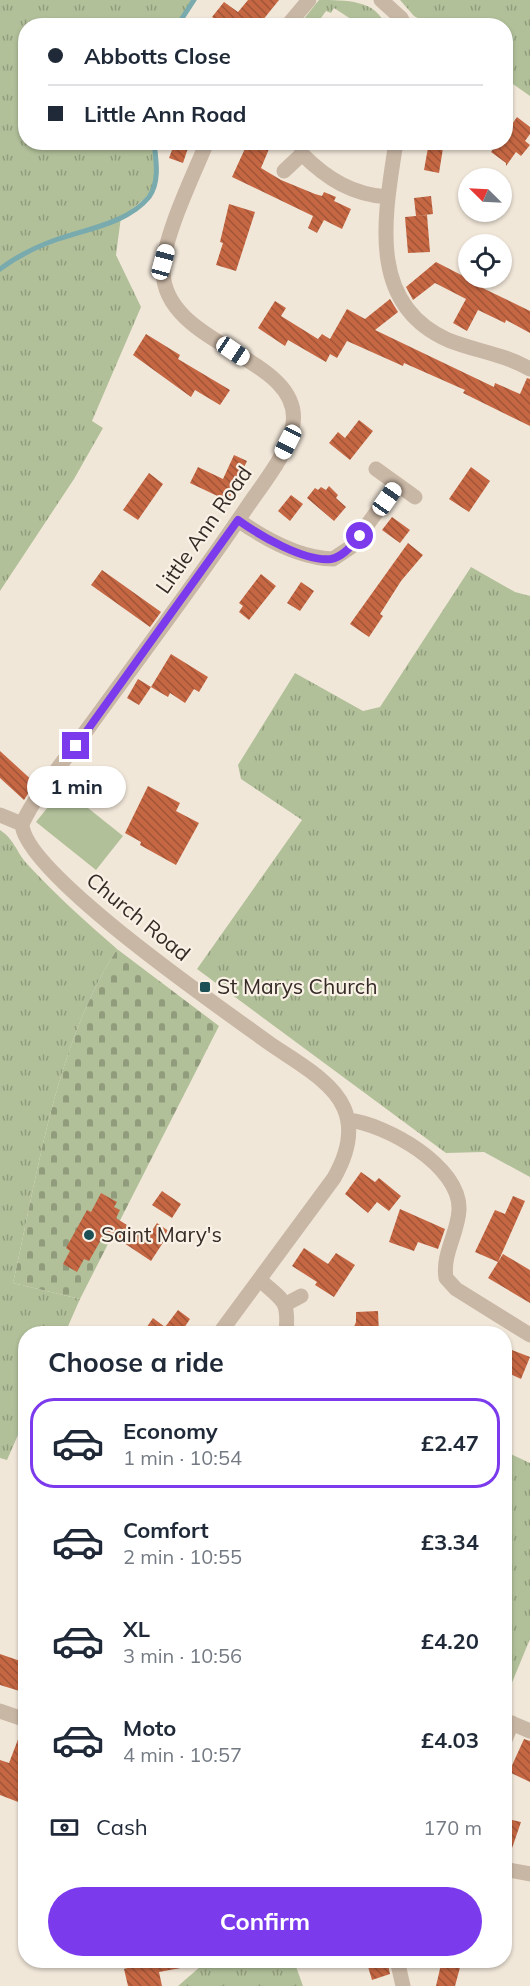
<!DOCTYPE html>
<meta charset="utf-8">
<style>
:root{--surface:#fff;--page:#f2f2f3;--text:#1f2937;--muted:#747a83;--line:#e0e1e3;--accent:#7c3aed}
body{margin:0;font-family:Mulish,sans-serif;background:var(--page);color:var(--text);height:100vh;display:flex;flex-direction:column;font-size:22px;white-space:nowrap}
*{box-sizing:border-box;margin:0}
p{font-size:20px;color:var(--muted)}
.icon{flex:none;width:33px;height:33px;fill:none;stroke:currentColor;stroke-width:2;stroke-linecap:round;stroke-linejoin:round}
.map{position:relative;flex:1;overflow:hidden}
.sheet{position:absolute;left:18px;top:1326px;width:494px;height:642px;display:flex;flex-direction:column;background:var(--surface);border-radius:24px;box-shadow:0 2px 4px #0004}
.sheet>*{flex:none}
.hud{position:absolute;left:18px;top:18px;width:495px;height:132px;border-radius:24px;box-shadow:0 2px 4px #0004;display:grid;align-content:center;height:132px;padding:0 30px;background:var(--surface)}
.needle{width:39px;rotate:294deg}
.tools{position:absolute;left:458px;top:168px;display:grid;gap:12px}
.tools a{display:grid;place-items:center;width:54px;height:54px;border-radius:50%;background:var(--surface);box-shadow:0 2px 4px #0004;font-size:30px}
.end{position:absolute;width:27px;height:27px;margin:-14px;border:8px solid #7c3aed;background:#fff;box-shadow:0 0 0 3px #fff}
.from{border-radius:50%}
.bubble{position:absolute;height:42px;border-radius:21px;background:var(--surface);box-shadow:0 2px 4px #0004;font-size:20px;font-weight:700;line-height:42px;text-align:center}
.car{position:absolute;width:18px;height:36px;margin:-18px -9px;border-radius:8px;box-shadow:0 0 4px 2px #0007;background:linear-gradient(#fff 24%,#345 0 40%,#fff 0 76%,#345 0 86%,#fff 0)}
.hud b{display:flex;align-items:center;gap:21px;height:57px;font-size:22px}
.hud b+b{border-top:2px solid var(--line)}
.hud i{width:15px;height:15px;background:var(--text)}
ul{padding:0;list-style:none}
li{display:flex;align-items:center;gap:18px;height:90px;margin:0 12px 9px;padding:0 18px;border:3px solid transparent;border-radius:24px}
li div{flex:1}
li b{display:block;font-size:22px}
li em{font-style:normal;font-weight:700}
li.selected{border-color:var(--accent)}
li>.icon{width:54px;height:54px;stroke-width:1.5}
h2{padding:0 30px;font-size:27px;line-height:72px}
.pay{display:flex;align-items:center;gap:15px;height:66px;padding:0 30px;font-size:22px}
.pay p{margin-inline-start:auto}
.button{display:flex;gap:12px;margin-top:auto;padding:12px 30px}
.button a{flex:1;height:69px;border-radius:36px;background:var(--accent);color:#fff;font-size:24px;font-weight:700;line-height:69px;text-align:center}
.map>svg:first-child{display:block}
.grass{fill:url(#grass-tufts)}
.cemetery{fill:url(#cemetery-stones)}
.garden{fill:#b1c099}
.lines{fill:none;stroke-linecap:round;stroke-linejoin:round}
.stream{stroke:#78aaae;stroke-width:5}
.building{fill:url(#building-back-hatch)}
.minor{stroke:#c9b7a5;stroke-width:15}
.route{stroke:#7c3aed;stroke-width:8}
.poi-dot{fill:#1d5056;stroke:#f9f1e5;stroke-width:2}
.labels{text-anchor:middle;stroke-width:4.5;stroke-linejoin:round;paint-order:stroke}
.street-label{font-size:21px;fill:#352b26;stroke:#f9f1e5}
.poi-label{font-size:21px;fill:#352b26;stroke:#f9f1e5;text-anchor:start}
</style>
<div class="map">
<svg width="530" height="1986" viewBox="0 0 530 1986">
<defs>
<pattern id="grass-tufts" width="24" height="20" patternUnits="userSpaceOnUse" patternTransform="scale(1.5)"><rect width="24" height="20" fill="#b1c099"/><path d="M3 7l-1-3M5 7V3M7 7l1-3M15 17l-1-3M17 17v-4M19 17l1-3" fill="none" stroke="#919c7d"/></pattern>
<pattern id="cemetery-stones" width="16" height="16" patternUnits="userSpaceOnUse" patternTransform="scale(1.5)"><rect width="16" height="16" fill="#b1c099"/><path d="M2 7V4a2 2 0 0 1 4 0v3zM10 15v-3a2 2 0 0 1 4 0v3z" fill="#919c7d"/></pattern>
<pattern id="building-back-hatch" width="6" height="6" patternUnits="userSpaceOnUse" patternTransform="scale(1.5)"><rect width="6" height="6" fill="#c56743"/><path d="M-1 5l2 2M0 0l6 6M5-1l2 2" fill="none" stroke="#a15538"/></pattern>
</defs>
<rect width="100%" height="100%" fill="#f1e7d9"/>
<path class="grass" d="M0,0H194L177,25L26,26V142L154,143C159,186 157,192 121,217L116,255L141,307L92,421L103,428L74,479L0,591Z
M319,0C346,0 376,0 385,25H356L357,23L334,8L331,13L326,11L316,25H308L303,20Z
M400,0H530V96L506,79V26L430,25L414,16Z
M471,567L515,592L530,596V1177L484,1152L446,1153L197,969L302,820L241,779L238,765L295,673L363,711L380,707Z
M0,830C15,840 16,852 28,865C56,895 86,922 117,949C54,1049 39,1170 13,1283L80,1299L65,1333L26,1334L25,1419L7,1460L0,1458Z
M504,1451L530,1463V1639L506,1697L504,1696Z
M208,1960L294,1961L303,1986H178Z"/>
<path class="cemetery" d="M117,949L219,1026L80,1299L13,1283C39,1170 54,1049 117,949Z"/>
<path class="garden" d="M63,788L123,836L96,870L36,822Z"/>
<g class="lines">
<path class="stream" d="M177,26L194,0
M0,269C16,257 38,246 58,239C87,229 128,223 149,197C160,182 156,160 154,142"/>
</g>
<path class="building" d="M248,0H279L258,26H224L212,17L224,2L238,12Z
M517,117L530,127V134L525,141L530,145L521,156L516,152L506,166V163L491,152L498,142H506V133Z
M175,142H190L183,163L169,158Z
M248,142H272L261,168L281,180L315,194L322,196L324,192L336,197L334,201L351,209L342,229L324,220L317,233L308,228L313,216L232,177Z
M429,142H444L439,173L424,170Z
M431,196L433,214L416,216L414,198Z
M229,204L255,212L236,271L216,265L223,243L220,242Z
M427,215L430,252L408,253L405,217Z
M436,262L467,278L466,280L530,311V333L506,320L505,323L478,310L467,331L453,323L466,299L435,283L413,300L406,287Z
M390,299L398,312L375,330L494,387L495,383L520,394L527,378L530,379V426L463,393L465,390L404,363L403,366L347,341L337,358L330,354L326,362L288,340L285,346L258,328L275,301L286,308L281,316L318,339L322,334L330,339L347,309L365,319Z
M146,334L180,355L178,359L230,390L220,405L195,390L191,397L133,355Z
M359,420L373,431L350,460L329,443L338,432L345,438Z
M234,455L247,461L228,501L190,483L198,467L223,479Z
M471,467L490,481L469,512L449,499Z
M149,473L163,484L138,520L123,510Z
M329,486L338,495L336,498L346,507L334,521L307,498L315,488L318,490L321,487L326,490Z
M291,495L303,504L290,521L278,511Z
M392,517L410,530L400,543L382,530Z
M408,543L423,555L401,581L380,614L383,616L369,637L350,624Z
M102,570L161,612L150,627L91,585Z
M261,574L276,586L249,620L239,612L243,606L239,603Z
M301,582L314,591L300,611L287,603Z
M171,654L208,677L199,692L194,689L185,703L170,693L168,697L151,687Z
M138,679L151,687L139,705L127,698Z
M0,751L35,783L24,800L0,778Z
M148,786L180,803L176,811L199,823L176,865L140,845L141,842L125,833Z
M361,1172L375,1182L379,1178L401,1196L389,1211L377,1202L368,1213L345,1194Z
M162,1191L181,1204L172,1218L152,1205Z
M101,1193L117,1202L114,1207L120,1210L116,1218L147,1238L157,1223L170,1232L151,1261L106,1231L89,1261L84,1259L77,1272L63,1264L70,1251L66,1248L87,1210L91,1212Z
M513,1196L525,1201L498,1262L503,1254L530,1270V1303L488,1278L498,1262L475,1252L495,1210L505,1214Z
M400,1209L445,1229L438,1249L418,1242L414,1251L389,1242Z
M304,1248L328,1264L336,1253L355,1265L334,1297L315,1285L317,1282L292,1266Z
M178,1310L190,1319L180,1334H142L153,1318L165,1327Z
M378,1311L379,1334H351L356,1322V1312Z
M504,1347L530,1357L521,1379L504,1371Z
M0,1654L26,1663V1693L0,1685Z
M22,1729H26V1805L0,1795V1760L9,1763Z
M524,1739L530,1741V1782L509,1772Z
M504,1818L521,1822L508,1860L504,1859Z
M137,1960H186V1967L159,1972L162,1986H128L124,1969L138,1965Z
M366,1960H387L390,1974L372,1980Z
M442,1960H462L455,1986H436Z"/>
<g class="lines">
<path class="minor" d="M381,0L401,18L405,26
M287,26L309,0
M207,142C194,174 162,239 163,271C164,347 303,356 293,424C288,455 262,484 245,510C195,584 141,655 89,727C67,758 38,790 22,824C24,873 224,1010 269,1043C293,1060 332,1080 344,1108C354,1131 346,1157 334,1178L219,1334
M396,142C385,214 366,304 448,340C475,351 504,354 530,369
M302,154C327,179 353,195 388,197
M284,171L302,154L301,142
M376,469L415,497
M238,520C265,539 299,558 333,559L351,547L397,484
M0,815L22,824
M348,1120C386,1124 461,1166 459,1210C458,1233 442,1254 446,1278L456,1289L530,1335
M260,1280C284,1302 289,1299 286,1334
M286,1304L301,1296
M0,1711L26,1720
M504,1720L530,1731
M504,1742L512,1723
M504,1869L530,1874
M397,1960L403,1986"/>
</g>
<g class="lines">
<path class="route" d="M76,746L238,520C259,535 304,562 331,559C343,557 352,545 360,536"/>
</g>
<g class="poi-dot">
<rect x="199" y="981" width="12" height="12" rx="3"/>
<circle cx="89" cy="1235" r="6"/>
</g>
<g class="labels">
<g class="street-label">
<text transform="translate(204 530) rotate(-55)" y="7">Little Ann Road</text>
<text transform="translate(138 917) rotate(39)" y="7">Church Road</text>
</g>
<g class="poi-label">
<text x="217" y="994">St Marys Church</text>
<text x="101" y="1242">Saint Mary's</text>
</g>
</g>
</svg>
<div class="tools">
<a><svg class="needle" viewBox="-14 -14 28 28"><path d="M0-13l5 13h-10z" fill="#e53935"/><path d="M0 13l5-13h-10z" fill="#747a83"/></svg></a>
<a><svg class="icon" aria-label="locate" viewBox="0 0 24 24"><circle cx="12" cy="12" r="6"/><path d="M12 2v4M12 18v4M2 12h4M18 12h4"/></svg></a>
</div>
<i class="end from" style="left:360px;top:536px"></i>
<i class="end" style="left:76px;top:746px"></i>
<div class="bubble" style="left:27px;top:766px;width:99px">1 min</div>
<i class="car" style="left:163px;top:262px;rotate:15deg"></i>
<i class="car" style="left:233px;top:351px;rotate:124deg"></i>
<i class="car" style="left:288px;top:442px;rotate:207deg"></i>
<i class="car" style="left:387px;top:499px;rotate:35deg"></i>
<div class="hud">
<b><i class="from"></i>Abbotts Close</b>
<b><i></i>Little Ann Road</b>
</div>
<section class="sheet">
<h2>Choose a ride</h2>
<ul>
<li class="selected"><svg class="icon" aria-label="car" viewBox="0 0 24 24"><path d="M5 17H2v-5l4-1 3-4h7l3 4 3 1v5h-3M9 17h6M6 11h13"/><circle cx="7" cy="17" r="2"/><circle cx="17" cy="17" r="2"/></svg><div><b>Economy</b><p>1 min · 10:54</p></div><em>£2.47</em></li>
<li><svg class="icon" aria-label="car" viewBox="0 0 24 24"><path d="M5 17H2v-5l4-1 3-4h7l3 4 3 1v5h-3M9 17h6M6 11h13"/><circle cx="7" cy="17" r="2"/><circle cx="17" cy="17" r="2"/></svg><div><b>Comfort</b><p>2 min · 10:55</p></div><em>£3.34</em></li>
<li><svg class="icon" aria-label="car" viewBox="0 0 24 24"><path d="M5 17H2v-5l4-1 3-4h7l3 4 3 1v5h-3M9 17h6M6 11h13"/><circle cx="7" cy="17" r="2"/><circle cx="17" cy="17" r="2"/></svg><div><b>XL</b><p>3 min · 10:56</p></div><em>£4.20</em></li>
<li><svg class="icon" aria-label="car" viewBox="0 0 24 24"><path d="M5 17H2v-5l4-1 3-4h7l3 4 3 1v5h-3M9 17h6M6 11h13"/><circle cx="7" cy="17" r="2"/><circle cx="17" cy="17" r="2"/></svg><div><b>Moto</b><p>4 min · 10:57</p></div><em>£4.03</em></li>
</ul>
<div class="pay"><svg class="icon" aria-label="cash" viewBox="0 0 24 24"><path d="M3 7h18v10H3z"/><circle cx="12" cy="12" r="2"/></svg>Cash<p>170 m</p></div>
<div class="button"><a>Confirm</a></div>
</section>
</div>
